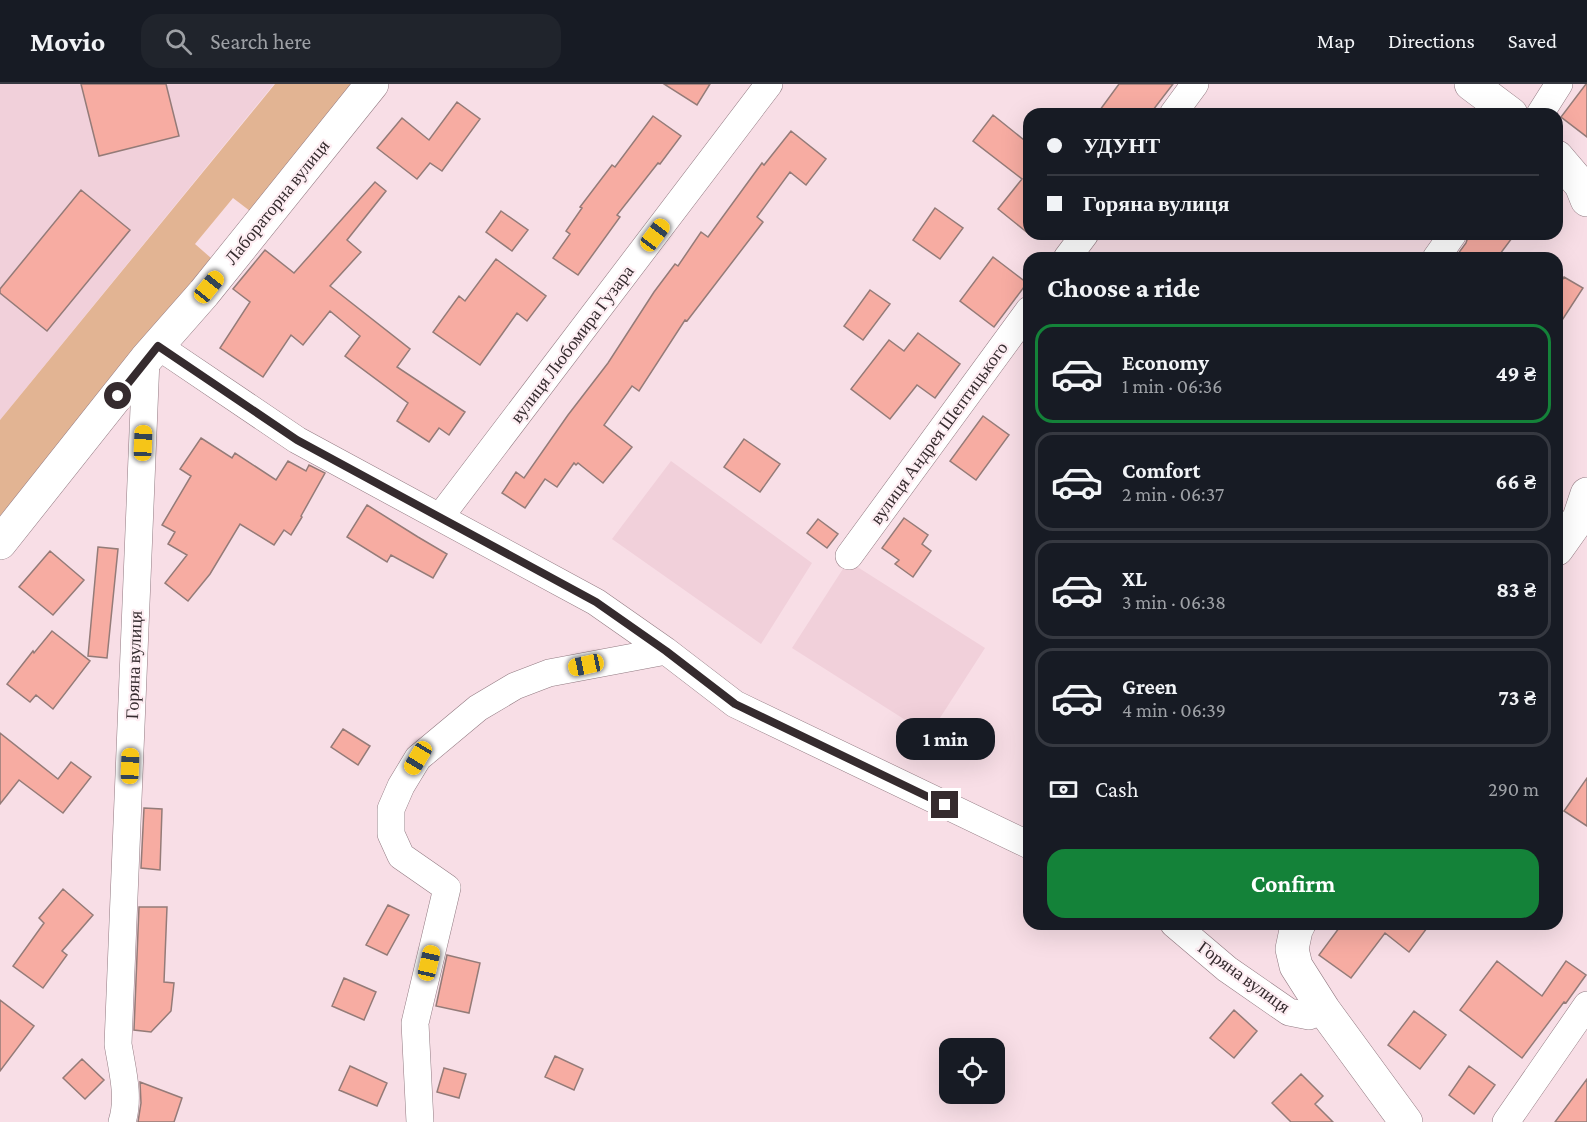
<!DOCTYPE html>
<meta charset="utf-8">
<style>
:root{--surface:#171b24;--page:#20242c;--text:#f1f3f6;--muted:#9ea1a6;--line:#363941;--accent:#148239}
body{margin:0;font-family:"Crimson Pro",serif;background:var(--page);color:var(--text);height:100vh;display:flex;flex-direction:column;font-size:22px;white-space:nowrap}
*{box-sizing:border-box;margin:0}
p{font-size:20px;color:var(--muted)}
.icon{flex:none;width:33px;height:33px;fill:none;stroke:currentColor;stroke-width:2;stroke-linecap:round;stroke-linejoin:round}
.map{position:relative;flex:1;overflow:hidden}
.panel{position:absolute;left:1023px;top:168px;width:540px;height:678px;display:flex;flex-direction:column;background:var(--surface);border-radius:18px;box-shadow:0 6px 24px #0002}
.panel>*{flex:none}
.guide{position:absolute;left:1023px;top:24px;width:540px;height:132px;border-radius:18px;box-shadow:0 6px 24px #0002;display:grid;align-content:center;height:132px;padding:0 24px;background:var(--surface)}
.controls{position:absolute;left:939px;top:954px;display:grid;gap:12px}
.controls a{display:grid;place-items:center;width:66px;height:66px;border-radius:12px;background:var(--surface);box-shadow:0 6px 24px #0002;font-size:30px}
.end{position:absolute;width:27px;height:27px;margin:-14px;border:8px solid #352b2e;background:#fff;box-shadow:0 0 0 3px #fff}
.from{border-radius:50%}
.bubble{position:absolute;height:42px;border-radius:18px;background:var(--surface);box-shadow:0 6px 24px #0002;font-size:20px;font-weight:700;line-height:42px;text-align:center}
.car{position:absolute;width:18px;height:36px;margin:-18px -9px;border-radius:8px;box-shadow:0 0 4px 2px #0007;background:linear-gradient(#f5c518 24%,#345 0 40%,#f5c518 0 76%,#345 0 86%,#f5c518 0)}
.guide b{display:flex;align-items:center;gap:21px;height:57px;font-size:22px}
.guide b+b{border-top:2px solid var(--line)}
.guide i{width:15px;height:15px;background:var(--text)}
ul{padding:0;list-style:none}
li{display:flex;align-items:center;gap:18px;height:99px;margin:0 12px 9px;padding:0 12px;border:3px solid var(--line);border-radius:18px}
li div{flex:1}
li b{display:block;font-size:22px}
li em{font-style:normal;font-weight:700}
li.on{border-color:var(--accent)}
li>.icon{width:54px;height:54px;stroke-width:1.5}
h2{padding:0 24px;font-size:27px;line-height:72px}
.pay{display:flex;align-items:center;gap:15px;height:66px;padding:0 24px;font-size:22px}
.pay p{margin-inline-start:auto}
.primary-button{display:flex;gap:12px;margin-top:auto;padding:12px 24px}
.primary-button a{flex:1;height:69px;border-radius:18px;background:var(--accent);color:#fff;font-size:24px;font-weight:700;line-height:69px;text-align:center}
header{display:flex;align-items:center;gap:36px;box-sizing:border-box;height:84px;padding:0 30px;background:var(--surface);border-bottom:2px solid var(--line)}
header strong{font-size:28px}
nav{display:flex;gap:33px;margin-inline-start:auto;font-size:21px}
.search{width:420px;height:54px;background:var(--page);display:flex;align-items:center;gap:15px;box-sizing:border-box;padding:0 21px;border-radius:18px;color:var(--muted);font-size:22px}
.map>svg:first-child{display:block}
.built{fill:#f1d0da}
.green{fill:#e2b493}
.building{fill:#f7aca2;stroke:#947b78;stroke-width:1.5}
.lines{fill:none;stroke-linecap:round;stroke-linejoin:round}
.minor-casing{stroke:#927a82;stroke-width:28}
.tertiary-casing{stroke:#927a82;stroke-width:34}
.secondary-casing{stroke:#927a82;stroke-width:34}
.minor{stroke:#fff;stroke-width:27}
.tertiary{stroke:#fff;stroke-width:33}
.secondary{stroke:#fff;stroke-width:33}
.route{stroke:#352b2e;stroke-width:8}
.labels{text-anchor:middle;stroke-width:4.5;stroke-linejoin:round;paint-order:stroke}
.street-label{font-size:18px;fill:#352b2e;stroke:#feeef3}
</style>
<header>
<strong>Movio</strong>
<div class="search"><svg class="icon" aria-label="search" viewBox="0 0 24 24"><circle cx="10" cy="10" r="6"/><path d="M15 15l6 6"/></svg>Search here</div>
<nav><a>Map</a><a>Directions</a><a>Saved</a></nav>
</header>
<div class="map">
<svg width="1587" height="1038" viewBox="0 0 1587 1038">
<rect width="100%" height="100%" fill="#f8dee6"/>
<path class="built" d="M0,0H274L0,336Z
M671,377L812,479L761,560L612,455Z
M848,477L985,564L929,651L792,564Z"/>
<path class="green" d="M275,0H351L250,127L233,114L195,160L211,174L0,432V336Z"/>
<path class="building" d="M81,0H166L179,52L99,72Z
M664,0H710L697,21Z
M1119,0H1173L1150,30H1097Z
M1586,0H1587V53L1561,33Z
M457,18L480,35L442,87L430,79L417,95L377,64L402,34L429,56Z
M993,31L1029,60V150L998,125L1022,95L973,57Z
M653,32L681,52L660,80L658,79L617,131L620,133L578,191L553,174L570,150L566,147L582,124L580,123L612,81L615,83Z
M791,47L826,75L806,101L790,88L757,133L763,138L687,237L685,236L639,307L632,302L604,341L632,363L603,399L578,379L576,381L574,379L557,403L545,395L525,424L502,409L516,388L524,394L568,331L608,279L654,208L675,180L678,182L701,148L708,153L762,79L764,81Z
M375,98L386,107L347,156L361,168L330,202L410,265L397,283L465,328L449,351L439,344L429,358L397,337L408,319L345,272L360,252L330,227L303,261L291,251L263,293L220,264L250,218L233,205L265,166L294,189Z
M81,106L130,146L47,247L0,209V205Z
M935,124L963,144L940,175L913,156Z
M501,127L528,146L512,167L486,148Z
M1469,150H1515L1497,174H1455L1466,159Z
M993,173L1027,199L994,243L960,217Z
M496,175L546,212L527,237L517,229L480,281L433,248L459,212L465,217Z
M1564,193L1583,204L1557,244V204Z
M870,206L890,220L863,256L844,242Z
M918,249L960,280L935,314L917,301L890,335L851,305L889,256L904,267Z
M983,332L1009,351L976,396L950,377Z
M201,354L232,374L235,369L276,396L288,377L306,387L309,381L325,389L301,432L302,433L291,451L284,446L274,461L240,440L210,490L188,517L165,499L187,471L168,460L175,448L162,441L191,392L180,385Z
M744,355L780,380L760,408L724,383Z
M367,421L418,453L447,470L433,494L391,471L387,478L347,453Z
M904,434L928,451L922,460L931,467L913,493L895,480L899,476L882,464Z
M818,435L838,450L827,464L807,449Z
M98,463L118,465L107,574L88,572Z
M50,467L84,496L53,531L19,503Z
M52,547L90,577L53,625L36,611L30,618L7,600L33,567L34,569Z
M343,645L370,662L358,681L331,663Z
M0,649L58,695L71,678L91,693L63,729L19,696L0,720Z
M1587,694V742L1564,727Z
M144,724L162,725L160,786L141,784Z
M63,805L93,831L62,867L67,871L43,904L13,882L44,839L39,834Z
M388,821L409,831L387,871L366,861Z
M139,823H167L164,898L174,899L171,927L151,948L134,946Z
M1342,840H1430L1409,868L1385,849L1351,894L1319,871Z
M447,871L480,879L469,929L436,922Z
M1497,877L1542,912L1566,877L1586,891L1566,919L1564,918L1522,974L1460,926Z
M344,894L376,908L364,936L332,922Z
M0,916L34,942L0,987Z
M1234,926L1257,947L1234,974L1210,954Z
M1414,927L1446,951L1420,985L1388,961Z
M555,972L583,985L574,1006L545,993Z
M82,975L104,996L85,1015L63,994Z
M350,982L387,999L377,1022L339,1006Z
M1469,982L1495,1001L1474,1030L1449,1011Z
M444,984L466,990L459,1014L437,1008Z
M1301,990L1323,1012L1315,1020L1333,1038H1291L1272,1019Z
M1587,995V1038H1555Z
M140,998L182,1014L174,1038H138L141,1019Z"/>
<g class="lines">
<defs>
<path id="minor" d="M1173,30L1195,0
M1540,30L1559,0
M1067,174L1085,150
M1436,174L1453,150
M158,262L297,356L596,518L666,567L735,620L1029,761
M440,433L769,0
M849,472L1029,226
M1174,840L1227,885L1289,928L1309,932L1324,926
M122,1038C130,1013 122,985 118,960L146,275
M420,1038L415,939L447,804L401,772L391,750V725L401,702L418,674L478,624L515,602L549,589L666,567
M1506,1038L1587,921"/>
<path id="tertiary" d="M1471,0L1511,30
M1557,73L1581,101L1587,116
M1557,465L1579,434L1587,410
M1299,840L1296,846L1292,865L1296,882L1324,926L1406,1038"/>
<path id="secondary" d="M0,459L146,275L204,209L372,0"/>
</defs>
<use href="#minor" class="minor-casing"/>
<use href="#tertiary" class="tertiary-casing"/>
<use href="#secondary" class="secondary-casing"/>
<use href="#minor" class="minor"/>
<use href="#tertiary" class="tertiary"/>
<use href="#secondary" class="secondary"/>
</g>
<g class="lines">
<path class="route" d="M118,312L158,262L297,356L596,518L666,567L735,620L945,721"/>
</g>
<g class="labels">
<g class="street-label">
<text transform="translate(277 118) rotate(-51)" y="6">Лабораторна вулиця</text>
<text transform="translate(572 260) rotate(-53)" y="6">вулиця Любомира Гузара</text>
<text transform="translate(939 349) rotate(-54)" y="6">вулиця Андрея Шептицького</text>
<text transform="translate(134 581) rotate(-88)" y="6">Горяна вулиця</text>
<text transform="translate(1244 893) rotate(36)" y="6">Горяна вулиця</text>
</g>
</g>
</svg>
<div class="controls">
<a><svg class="icon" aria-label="locate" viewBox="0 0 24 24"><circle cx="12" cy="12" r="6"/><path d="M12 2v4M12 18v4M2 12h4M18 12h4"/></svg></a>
</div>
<i class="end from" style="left:118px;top:312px"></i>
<i class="end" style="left:945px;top:721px"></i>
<div class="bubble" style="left:896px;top:634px;width:99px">1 min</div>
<i class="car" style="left:655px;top:151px;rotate:37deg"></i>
<i class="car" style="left:209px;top:203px;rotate:39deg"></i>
<i class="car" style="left:143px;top:359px;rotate:2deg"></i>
<i class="car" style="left:586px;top:581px;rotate:258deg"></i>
<i class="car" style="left:418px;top:674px;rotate:211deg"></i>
<i class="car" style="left:130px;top:682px;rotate:2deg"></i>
<i class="car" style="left:429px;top:879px;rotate:13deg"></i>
<div class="guide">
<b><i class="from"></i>УДУНТ</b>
<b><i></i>Горяна вулиця</b>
</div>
<section class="panel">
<h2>Choose a ride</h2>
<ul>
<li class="on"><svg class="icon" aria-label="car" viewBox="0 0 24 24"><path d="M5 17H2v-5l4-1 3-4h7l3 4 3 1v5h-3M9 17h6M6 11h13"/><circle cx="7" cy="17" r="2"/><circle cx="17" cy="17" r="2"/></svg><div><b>Economy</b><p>1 min · 06:36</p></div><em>49 ₴</em></li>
<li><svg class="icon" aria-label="car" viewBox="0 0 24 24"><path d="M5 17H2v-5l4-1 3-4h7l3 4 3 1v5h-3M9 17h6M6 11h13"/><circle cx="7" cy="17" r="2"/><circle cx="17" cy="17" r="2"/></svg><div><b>Comfort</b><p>2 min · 06:37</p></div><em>66 ₴</em></li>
<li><svg class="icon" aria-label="car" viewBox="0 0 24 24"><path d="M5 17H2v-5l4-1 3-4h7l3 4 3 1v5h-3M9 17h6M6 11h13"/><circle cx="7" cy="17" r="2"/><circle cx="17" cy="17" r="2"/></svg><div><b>XL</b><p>3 min · 06:38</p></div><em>83 ₴</em></li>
<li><svg class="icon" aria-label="car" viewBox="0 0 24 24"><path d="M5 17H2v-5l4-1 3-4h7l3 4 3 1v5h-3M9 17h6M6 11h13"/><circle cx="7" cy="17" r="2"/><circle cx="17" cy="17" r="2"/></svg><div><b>Green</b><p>4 min · 06:39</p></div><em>73 ₴</em></li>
</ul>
<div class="pay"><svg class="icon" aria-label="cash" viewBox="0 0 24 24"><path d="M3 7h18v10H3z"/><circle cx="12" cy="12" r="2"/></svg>Cash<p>290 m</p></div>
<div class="primary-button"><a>Confirm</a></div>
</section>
</div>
